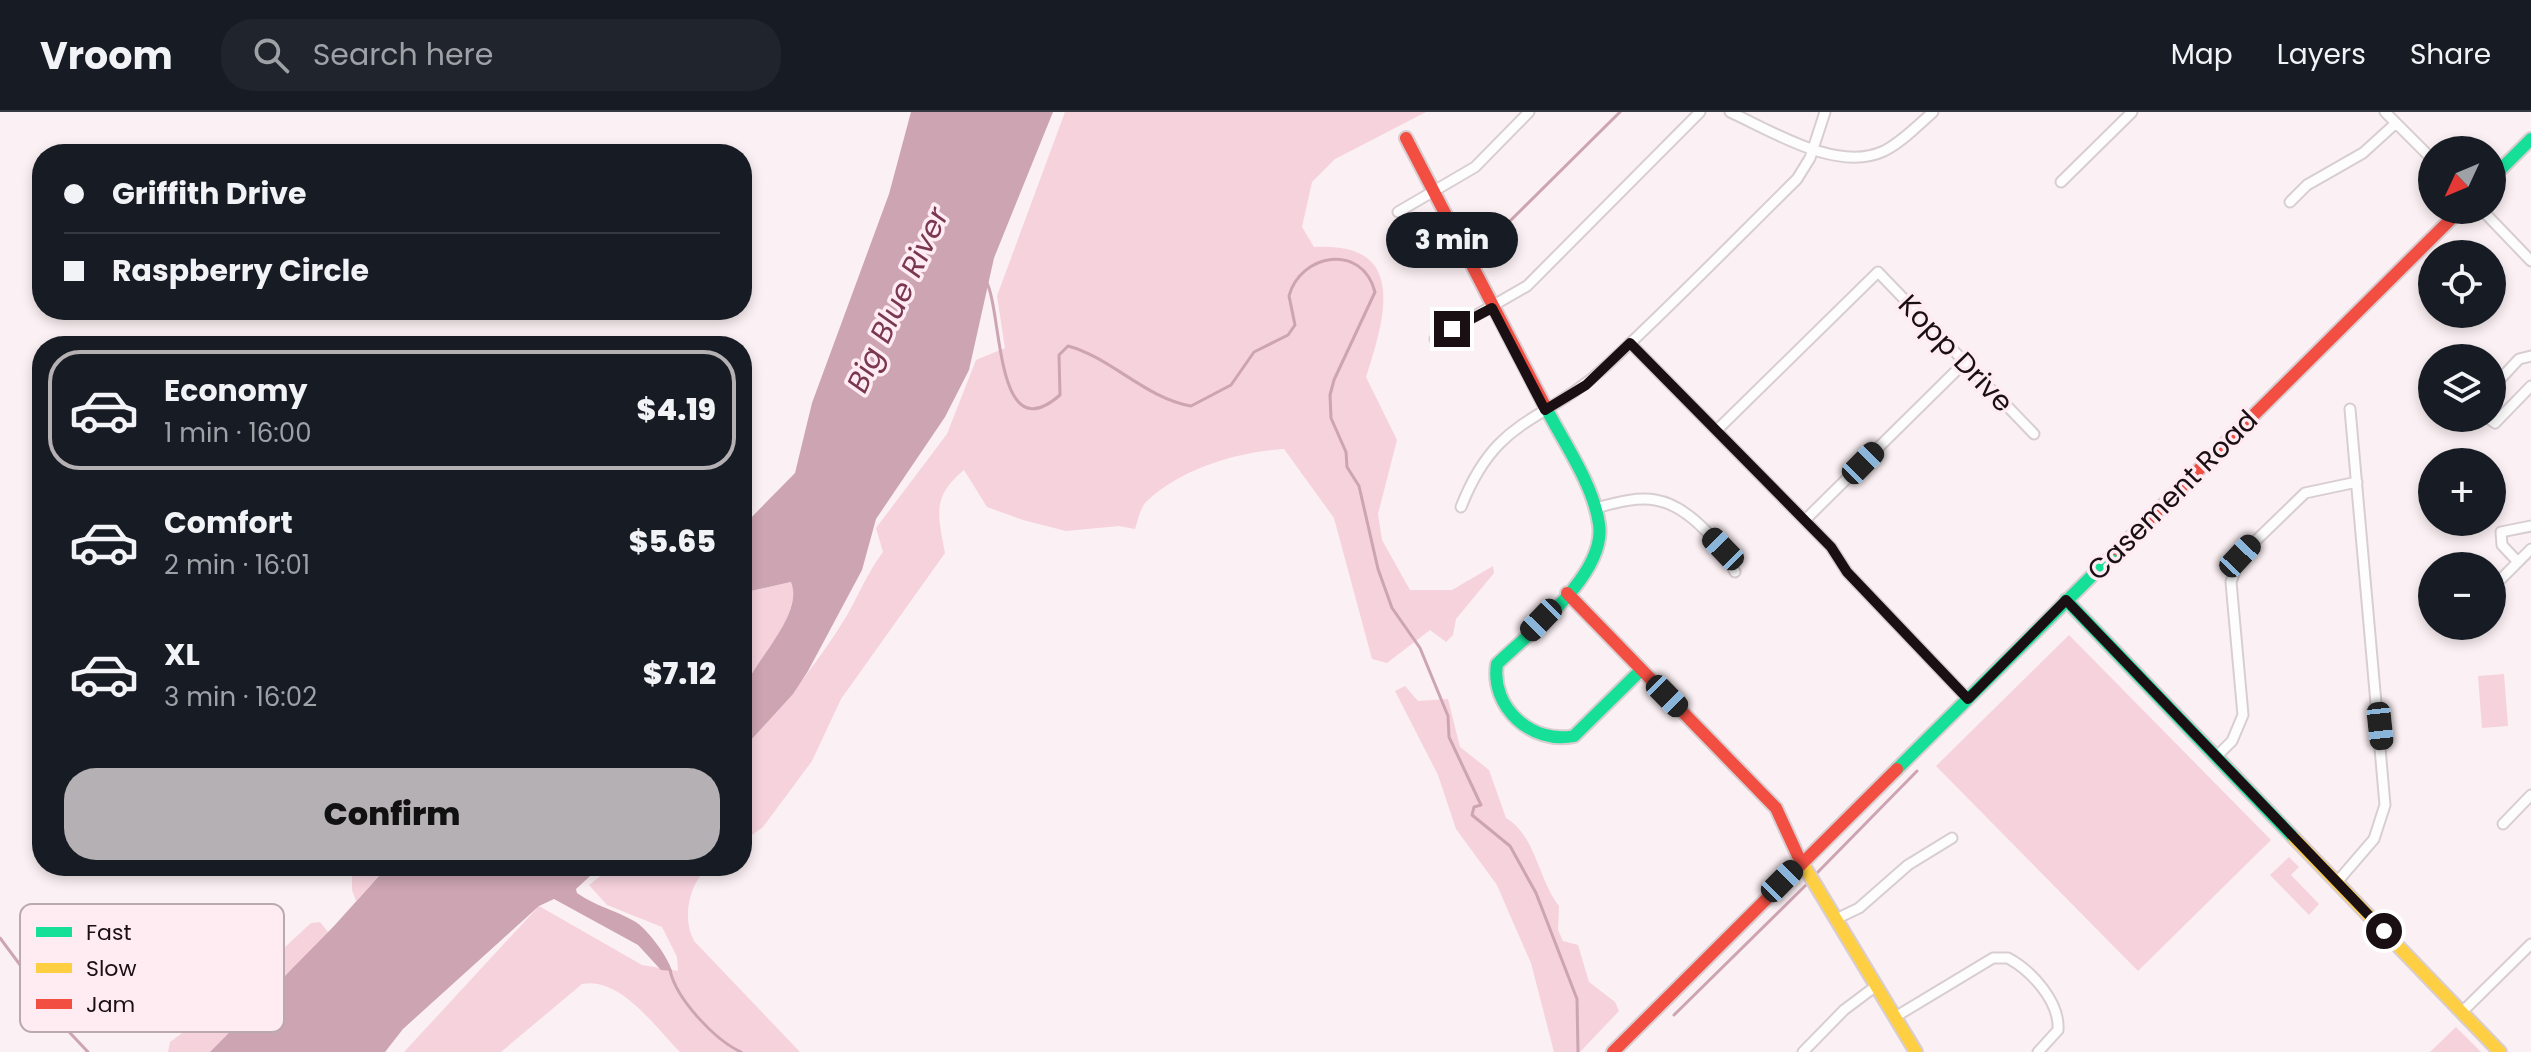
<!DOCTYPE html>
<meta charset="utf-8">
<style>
:root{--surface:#171b24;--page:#20242c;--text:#f1f3f6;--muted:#9ea1a6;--line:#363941;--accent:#b4b0b3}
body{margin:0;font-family:Poppins,sans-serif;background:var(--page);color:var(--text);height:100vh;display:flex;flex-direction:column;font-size:30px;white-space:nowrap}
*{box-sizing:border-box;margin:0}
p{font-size:26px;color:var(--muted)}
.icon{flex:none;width:44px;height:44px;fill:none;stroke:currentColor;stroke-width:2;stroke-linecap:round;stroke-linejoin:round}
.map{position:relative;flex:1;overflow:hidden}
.side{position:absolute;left:32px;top:224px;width:720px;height:540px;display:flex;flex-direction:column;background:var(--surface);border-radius:32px;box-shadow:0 4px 12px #0003}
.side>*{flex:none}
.top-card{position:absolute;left:32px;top:32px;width:720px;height:176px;border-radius:32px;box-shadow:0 4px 12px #0003;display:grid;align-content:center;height:176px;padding:0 32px;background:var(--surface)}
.needle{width:52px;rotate:226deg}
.tools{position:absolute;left:2418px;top:24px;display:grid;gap:16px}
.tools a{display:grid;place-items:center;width:88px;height:88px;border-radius:50%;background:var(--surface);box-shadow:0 4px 12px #0003;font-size:40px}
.end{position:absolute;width:36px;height:36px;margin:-18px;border:10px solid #1a1013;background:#fff;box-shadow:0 0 0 4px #fff}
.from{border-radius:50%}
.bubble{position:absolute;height:56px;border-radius:28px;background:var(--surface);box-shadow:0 4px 12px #0003;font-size:26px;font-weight:800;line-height:56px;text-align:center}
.car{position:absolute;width:24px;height:48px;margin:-24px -12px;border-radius:10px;box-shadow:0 0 6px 2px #0007;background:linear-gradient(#222 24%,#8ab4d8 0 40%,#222 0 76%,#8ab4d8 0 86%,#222 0)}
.top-card b{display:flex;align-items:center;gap:28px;height:76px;font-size:30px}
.top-card b+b{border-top:2px solid var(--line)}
.top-card i{width:20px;height:20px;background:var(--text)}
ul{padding:14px 0 0;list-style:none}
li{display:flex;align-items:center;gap:24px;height:120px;margin:0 16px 12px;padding:0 16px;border:4px solid transparent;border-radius:32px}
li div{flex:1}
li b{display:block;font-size:30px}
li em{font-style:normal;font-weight:800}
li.selected{border-color:var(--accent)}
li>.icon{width:72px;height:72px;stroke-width:1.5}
.cta{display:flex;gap:16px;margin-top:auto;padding:16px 32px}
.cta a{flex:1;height:92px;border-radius:32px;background:var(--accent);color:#111;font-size:32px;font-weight:800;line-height:92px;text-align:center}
header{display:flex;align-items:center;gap:48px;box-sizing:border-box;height:112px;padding:0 40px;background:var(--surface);border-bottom:2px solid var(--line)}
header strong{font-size:38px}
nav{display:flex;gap:44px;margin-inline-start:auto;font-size:28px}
.search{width:560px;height:72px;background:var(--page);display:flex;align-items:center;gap:20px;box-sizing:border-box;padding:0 28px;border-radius:32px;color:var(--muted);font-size:30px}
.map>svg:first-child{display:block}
.green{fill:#f6d2dd}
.water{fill:#cda4b2}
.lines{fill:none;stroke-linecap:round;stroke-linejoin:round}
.stream{stroke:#cda4b2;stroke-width:3}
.street-casing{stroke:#d8ced1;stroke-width:13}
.fast-casing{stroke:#d8ced1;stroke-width:16}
.slow-casing{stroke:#d8ced1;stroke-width:16}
.jam-casing{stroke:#d8ced1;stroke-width:16}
.street{stroke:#fefdfd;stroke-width:9}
.fast{stroke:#16e098;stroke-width:12}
.slow{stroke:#ffcf43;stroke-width:12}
.jam{stroke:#f24e42;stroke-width:12}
.route{stroke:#1a1013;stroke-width:10}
.labels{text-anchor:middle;stroke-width:7;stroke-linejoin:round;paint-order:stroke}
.street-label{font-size:28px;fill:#1a1013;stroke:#ffecf2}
.water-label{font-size:30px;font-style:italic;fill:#7a3752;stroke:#ffecf2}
.key{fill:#ffecf2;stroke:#baaaaf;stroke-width:2}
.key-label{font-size:22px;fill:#1a1013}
</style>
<header>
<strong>Vroom</strong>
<div class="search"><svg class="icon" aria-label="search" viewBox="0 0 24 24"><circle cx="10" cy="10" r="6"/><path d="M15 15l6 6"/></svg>Search here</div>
<nav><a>Map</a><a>Layers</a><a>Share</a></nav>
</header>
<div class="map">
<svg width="2531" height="940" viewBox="0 0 2531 940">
<rect width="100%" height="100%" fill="#fbf0f3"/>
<path class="green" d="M1065,0H1426L1335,47L1312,70L1302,115L1314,135C1409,129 1385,206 1366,265L1397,328L1378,402L1382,428L1410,478H1452L1493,454L1494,461L1456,507L1453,523L1446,530L1430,518L1387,551L1372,547L1334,406L1284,337C1238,340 1182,356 1147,389C1140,395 1138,409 1135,417L1119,414L1066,419L1023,408L987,395L964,358C931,385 938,403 945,441L841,587L812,649L763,715L742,730V638C780,597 816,554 846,505C859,483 867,461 883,440L876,416L947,322L976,248L1005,236L997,184Z
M792,470C802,499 758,557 742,582V481Z
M2069,523L2271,728L2138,859L1936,654Z
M2504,562L2508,614L2482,616L2478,564Z
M1405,574L1418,589L1448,587L1460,635L1489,658L1506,706C1536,724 1538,767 1559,794L1558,818L1563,829L1578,833L1589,870L1615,890L1619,899L1580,940H1554L1531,851L1509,801L1497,773L1456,717L1438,663L1395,579Z
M2289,745L2299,755L2291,763L2319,792L2309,803L2270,763Z
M352,754H388L356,789L352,778Z
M613,754H710C688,771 682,807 694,829L800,940H680C656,916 620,864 582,872L501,940H404L539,794L642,853L678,859L677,845L662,815L607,793L589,773Z
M320,810L328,820L210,940H168L170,930L231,885L311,811Z
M2456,915L2481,940H2430Z"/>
<path class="water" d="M911,0H1053L994,146L969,258L945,305L876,407L862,458L808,559L793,582L742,638C742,622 737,598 742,582C750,553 805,503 791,470L742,481V415L795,361L812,291L889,82Z
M388,754H500L499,761L505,764L520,754H601L576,777L577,781C595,794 615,798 634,809C647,816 668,845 672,859L661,858L638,833L554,787L539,794L403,917L385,940H210L334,814Z"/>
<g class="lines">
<path class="stream" d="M1468,134L1510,109L1620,0
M986,169C1003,199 994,341 1060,283L1059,243L1068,234C1112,246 1145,286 1191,294L1231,273L1254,240L1288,223L1295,213L1289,184C1300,142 1362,130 1375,180L1334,268L1330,283L1331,306L1346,340L1347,355L1359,374L1378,457L1392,496L1420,536L1448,604L1449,625L1481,693L1474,695L1472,703L1510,734L1536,781L1577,887L1578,940
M1817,761L1917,659
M0,826L35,873L40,889L88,940
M670,858C676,887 715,928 741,940
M1674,903L1806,773"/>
<defs>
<path id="street" d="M1730,0C1772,19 1837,61 1884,39C1902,30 1918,13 1933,0
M2385,0L2432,47
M2061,70L2132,0
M2290,90L2307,73L2363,41L2396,11
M2482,98L2531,149
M1398,100L1475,55L1529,0
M1435,227L1527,174L1700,0
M1630,231L1831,435L1847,460L1968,587
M2492,276L2519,247L2531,244
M2488,306L2495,311L2531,274
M1717,318L1878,160L2034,322
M1461,395C1497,303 1542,313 1605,255C1671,194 1733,130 1797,67L1810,46L1825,0
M1596,396C1645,382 1669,381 1706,419C1719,432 1727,443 1735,460
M1805,408L1965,250
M2518,450L2502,433L2501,420L2531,414
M2492,476L2531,437
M2454,514H2455
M2216,645L2232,629L2243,603L2231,470L2240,444L2305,381L2357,370
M2503,712L2531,683
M2337,770L2374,727L2385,693L2350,297
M1836,807L1859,796L1908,753L1952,726
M2462,900L2531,832
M1895,905L1993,846H2008C2032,859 2060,890 2058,918L2038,940
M1803,940L1844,898L1876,874"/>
<path id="fast" d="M2492,66L2531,27
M1545,294C1563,330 1593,371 1599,412C1607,462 1530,520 1497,552C1490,595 1532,633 1574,624L1641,558
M2066,488L2294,726
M1897,657L2118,438"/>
<path id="slow" d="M2294,726L2500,940
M1798,744L1916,940"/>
<path id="jam" d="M1406,26L1545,294
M2118,438L2460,98
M1567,481L1776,696L1798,744
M1613,940L1897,657"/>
</defs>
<use href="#street" class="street-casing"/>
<use href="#fast" class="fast-casing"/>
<use href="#slow" class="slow-casing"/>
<use href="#jam" class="jam-casing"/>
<use href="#street" class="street"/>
<use href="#fast" class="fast"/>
<use href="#slow" class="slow"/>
<use href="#jam" class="jam"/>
</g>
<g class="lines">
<path class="route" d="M1452,217L1492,196L1545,298L1586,273L1630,231L1831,435L1847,460L1968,587L2066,488L2384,819"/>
</g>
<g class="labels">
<g class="street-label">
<text transform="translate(1956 241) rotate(46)" y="10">Kopp Drive</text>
<text transform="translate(2172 383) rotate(-45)" y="10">Casement Road</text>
</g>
<g class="water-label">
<text transform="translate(898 188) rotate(-65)" y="10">Big Blue River</text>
</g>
</g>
<rect x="20" y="792" width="264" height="128" rx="12" class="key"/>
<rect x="36" y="815" width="36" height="10" fill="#16e098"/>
<rect x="36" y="851" width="36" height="10" fill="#ffcf43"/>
<rect x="36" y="887" width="36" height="10" fill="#f24e42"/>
<g class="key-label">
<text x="86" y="828">Fast</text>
<text x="86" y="864">Slow</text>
<text x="86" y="900">Jam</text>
</g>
</svg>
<div class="tools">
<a><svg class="needle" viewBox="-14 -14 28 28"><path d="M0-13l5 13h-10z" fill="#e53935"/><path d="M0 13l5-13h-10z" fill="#9ea1a6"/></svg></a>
<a><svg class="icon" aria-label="locate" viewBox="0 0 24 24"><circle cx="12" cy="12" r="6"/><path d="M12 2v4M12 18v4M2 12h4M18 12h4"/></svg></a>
<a><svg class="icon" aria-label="layers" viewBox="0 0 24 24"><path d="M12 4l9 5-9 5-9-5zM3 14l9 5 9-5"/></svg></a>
<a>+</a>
<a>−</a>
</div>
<i class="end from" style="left:2384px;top:819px"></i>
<i class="end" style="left:1452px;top:217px"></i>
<div class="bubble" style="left:1386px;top:100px;width:132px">3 min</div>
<i class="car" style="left:1863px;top:351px;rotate:45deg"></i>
<i class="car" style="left:1723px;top:437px;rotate:316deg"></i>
<i class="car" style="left:2240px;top:444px;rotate:43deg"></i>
<i class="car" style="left:1541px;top:508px;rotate:224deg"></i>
<i class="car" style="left:1667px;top:584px;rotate:135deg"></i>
<i class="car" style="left:2380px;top:614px;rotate:174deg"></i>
<i class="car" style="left:1782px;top:769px;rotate:45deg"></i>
<div class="top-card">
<b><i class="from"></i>Griffith Drive</b>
<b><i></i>Raspberry Circle</b>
</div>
<section class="side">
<ul>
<li class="selected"><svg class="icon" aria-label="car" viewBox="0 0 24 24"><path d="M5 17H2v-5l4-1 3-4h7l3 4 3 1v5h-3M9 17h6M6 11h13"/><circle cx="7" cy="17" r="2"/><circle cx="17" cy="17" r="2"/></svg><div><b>Economy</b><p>1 min · 16:00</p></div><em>$4.19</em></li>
<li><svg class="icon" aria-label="car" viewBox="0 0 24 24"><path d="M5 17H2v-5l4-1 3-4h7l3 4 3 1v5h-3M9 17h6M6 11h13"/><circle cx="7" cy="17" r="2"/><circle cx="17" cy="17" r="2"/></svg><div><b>Comfort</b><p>2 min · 16:01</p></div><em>$5.65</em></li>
<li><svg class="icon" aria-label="car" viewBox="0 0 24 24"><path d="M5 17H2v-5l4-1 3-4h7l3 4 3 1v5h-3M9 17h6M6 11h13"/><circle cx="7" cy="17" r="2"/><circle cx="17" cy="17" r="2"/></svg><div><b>XL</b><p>3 min · 16:02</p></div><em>$7.12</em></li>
</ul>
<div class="cta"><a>Confirm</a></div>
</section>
</div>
